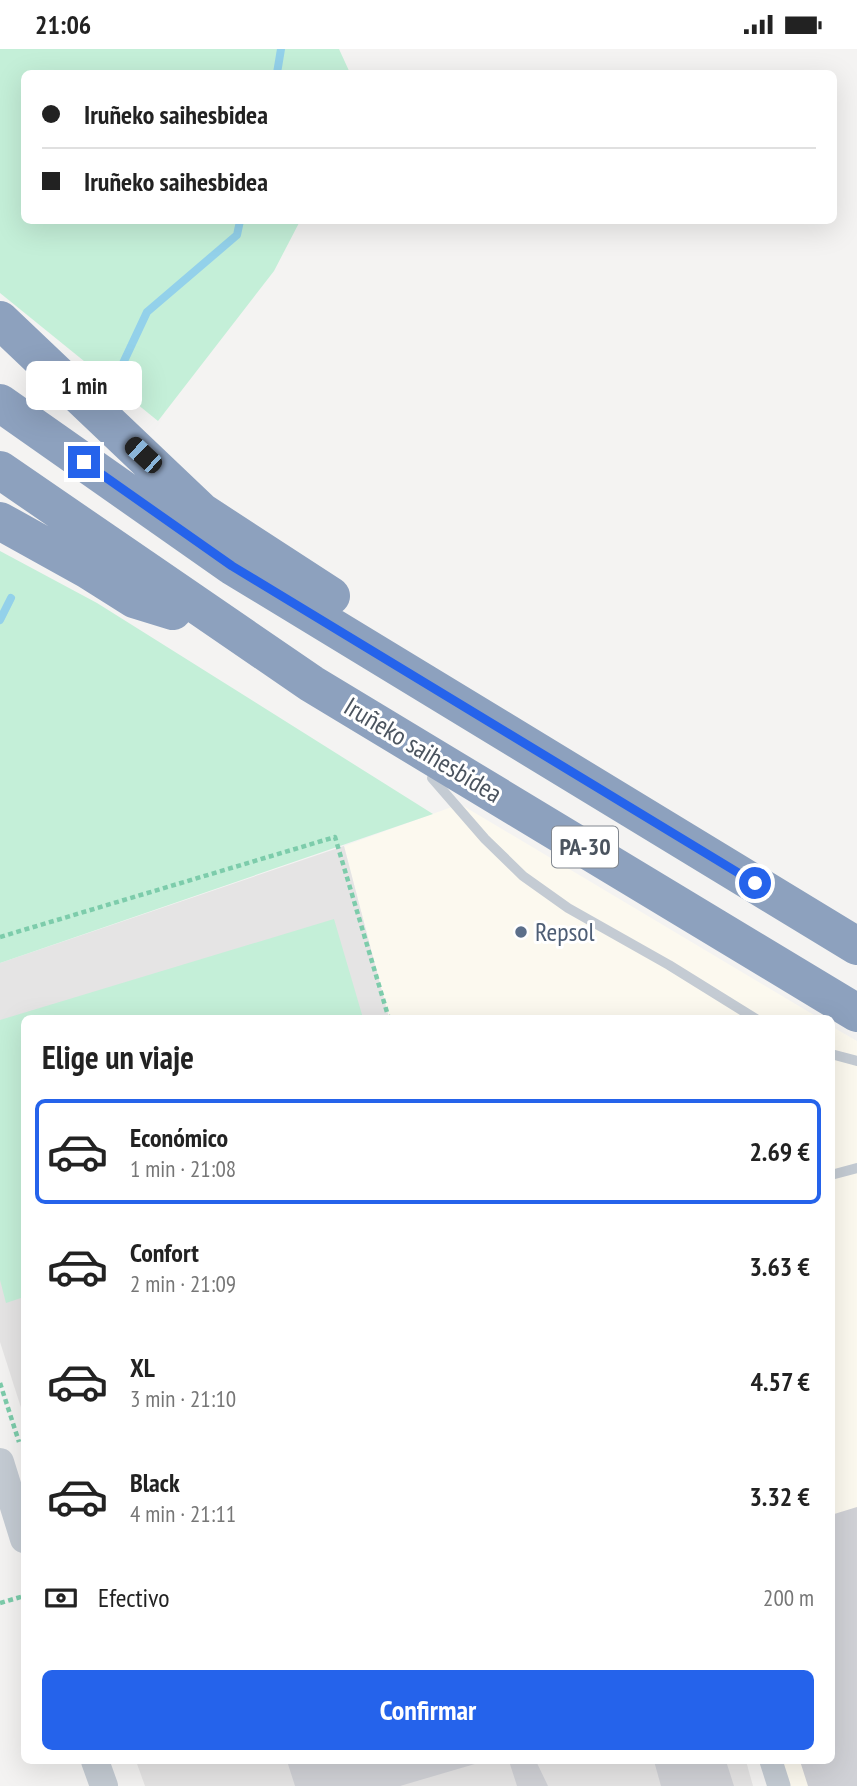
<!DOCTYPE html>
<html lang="es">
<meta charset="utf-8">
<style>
:root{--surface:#fff;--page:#f2f2f2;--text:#222;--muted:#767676;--line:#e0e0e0;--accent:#2563eb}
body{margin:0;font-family:"PT Sans Narrow",sans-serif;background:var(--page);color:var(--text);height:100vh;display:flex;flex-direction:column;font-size:26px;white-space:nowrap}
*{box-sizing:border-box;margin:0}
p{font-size:23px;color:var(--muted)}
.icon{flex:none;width:38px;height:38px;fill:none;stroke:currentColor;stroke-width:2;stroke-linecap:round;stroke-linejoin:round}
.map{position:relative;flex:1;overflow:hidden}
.details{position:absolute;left:21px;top:966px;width:814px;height:749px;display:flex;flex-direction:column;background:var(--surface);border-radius:10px;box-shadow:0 7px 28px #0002}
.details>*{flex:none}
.banner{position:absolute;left:21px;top:21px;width:816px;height:154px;border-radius:10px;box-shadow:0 7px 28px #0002;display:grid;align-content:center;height:154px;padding:0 21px;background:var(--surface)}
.end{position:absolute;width:32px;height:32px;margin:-16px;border:9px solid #2563eb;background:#fff;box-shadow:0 0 0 4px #fff}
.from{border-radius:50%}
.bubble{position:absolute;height:49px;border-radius:10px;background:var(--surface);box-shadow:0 7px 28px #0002;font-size:23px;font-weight:600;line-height:49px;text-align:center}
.car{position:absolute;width:21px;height:42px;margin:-21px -10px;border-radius:9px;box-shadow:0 0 5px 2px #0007;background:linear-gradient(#222 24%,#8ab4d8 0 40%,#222 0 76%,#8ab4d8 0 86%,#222 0)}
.banner b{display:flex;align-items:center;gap:24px;height:66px;font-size:26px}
.banner b+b{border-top:2px solid var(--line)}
.banner i{width:18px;height:18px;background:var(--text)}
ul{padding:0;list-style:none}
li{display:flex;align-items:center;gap:21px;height:105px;margin:0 14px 10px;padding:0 7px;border:4px solid transparent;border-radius:10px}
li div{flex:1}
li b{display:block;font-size:26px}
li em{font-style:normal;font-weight:600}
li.current{border-color:var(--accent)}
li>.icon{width:63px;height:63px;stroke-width:1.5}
h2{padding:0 21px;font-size:32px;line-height:84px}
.pay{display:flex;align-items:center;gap:18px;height:77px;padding:0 21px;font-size:26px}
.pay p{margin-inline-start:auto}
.cta{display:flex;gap:14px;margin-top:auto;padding:14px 21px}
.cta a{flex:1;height:80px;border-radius:10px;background:var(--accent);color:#fff;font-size:28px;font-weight:600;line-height:80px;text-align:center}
.status{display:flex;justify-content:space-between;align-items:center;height:49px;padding:0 35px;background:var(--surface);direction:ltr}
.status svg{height:19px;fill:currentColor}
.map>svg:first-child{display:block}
.commercial{fill:#fcf9ef}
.education{fill:#e5e4e4}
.green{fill:#c4efd8}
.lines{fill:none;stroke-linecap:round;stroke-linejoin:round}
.stream{stroke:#93d1ea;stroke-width:8}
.building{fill:#d0d1d6}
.path{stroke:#7dccab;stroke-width:4.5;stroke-dasharray:5 3.5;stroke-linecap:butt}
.service{stroke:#c4cbd3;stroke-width:10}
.minor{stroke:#c4cbd3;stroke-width:23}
.tertiary{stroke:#c4cbd3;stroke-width:28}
.motorway{stroke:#8da1be;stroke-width:38}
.route{stroke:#2563eb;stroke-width:9}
.service-dot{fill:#5c6f8a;stroke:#fff;stroke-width:2.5}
.labels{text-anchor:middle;stroke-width:6;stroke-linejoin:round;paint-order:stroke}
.shield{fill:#fff;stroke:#81878f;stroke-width:2}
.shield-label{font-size:24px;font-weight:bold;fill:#4b545f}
.street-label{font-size:26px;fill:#4b545f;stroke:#fff}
.service-label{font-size:26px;fill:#4e5e75;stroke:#fff;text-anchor:start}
</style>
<div class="status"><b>21:06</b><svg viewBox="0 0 49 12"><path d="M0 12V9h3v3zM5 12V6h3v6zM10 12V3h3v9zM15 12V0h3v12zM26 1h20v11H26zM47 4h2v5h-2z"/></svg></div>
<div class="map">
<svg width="857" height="1737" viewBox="0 0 857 1737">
<rect width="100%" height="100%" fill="#f4f3f2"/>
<path class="commercial" d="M460,755L819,969H389L344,797Z
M831,977L857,992V1737H779L771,1712H831Z"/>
<path class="education" d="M344,797L389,969L24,970V1368L0,1293V914Z
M136,1712H746L753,1737H145Z"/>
<path class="green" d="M0,0H339L350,24H24V172H300L274,222L158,372L0,244Z
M0,502L97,554L433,765L0,914Z
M334,870L363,969L24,970V1248L6,1254L0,1231V971Z"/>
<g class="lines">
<path class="stream" d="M277,24L281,0
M117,327L147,263L237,186L240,172
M0,571L11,549"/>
</g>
<path class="building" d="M857,1458V1737H808L800,1712H831V1466Z
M287,1712H485L400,1737H295Z
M509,1712H536L548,1737H517Z
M654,1712H726L734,1737H661Z"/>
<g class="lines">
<path class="path" d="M0,888L335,788L389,970
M0,1334L19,1393
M0,1554L24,1547"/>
<path class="service" d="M432,729L485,790L523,827L568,859L669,916L756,970
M831,1005L857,1012
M831,1126L857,1119"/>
<path class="minor" d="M771,1712L779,1737"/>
<path class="tertiary" d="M0,1413L24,1490
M95,1712L104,1737"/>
<path class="motorway" d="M0,271L202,463L331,547
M0,354L232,517L857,897
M0,421L312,635L857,964
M0,472L88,521L134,550L173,562"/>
</g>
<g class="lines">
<path class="route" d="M84,413L232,517L755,834"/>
</g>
<circle class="service-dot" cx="521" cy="883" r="7"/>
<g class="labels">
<rect class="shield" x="552" y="777.5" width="66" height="41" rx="5"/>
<g class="shield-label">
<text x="585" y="806">PA-30</text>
</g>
<g class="street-label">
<text transform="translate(423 701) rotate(31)" y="9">Iruñeko saihesbidea</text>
</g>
<g class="service-label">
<text x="535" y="892">Repsol</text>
</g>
</g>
</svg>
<i class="end from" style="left:755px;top:834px"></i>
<i class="end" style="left:84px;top:413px"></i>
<div class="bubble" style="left:26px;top:312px;width:116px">1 min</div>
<i class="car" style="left:143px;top:406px;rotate:313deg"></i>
<div class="banner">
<b><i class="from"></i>Iruñeko saihesbidea</b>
<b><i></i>Iruñeko saihesbidea</b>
</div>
<section class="details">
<h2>Elige un viaje</h2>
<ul>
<li class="current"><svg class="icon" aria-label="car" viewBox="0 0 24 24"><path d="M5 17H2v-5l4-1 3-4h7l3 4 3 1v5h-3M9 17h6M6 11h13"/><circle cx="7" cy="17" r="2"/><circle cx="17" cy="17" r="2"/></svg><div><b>Económico</b><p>1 min · 21:08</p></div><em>2.69 €</em></li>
<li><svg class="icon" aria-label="car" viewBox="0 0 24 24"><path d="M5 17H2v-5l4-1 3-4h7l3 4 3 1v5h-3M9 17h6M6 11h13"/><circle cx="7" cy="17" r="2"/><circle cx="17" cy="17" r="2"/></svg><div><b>Confort</b><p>2 min · 21:09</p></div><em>3.63 €</em></li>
<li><svg class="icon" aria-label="car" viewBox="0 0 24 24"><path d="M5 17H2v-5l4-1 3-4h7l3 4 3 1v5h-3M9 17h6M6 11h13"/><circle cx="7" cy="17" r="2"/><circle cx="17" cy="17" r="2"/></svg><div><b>XL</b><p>3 min · 21:10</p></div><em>4.57 €</em></li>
<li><svg class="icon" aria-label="car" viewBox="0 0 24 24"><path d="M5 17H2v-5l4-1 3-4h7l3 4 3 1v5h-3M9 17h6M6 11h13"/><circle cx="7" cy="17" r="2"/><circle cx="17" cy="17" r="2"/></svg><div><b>Black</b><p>4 min · 21:11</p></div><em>3.32 €</em></li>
</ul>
<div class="pay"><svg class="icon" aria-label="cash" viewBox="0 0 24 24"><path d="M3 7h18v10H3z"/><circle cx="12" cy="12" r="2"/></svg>Efectivo<p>200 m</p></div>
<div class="cta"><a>Confirmar</a></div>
</section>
</div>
